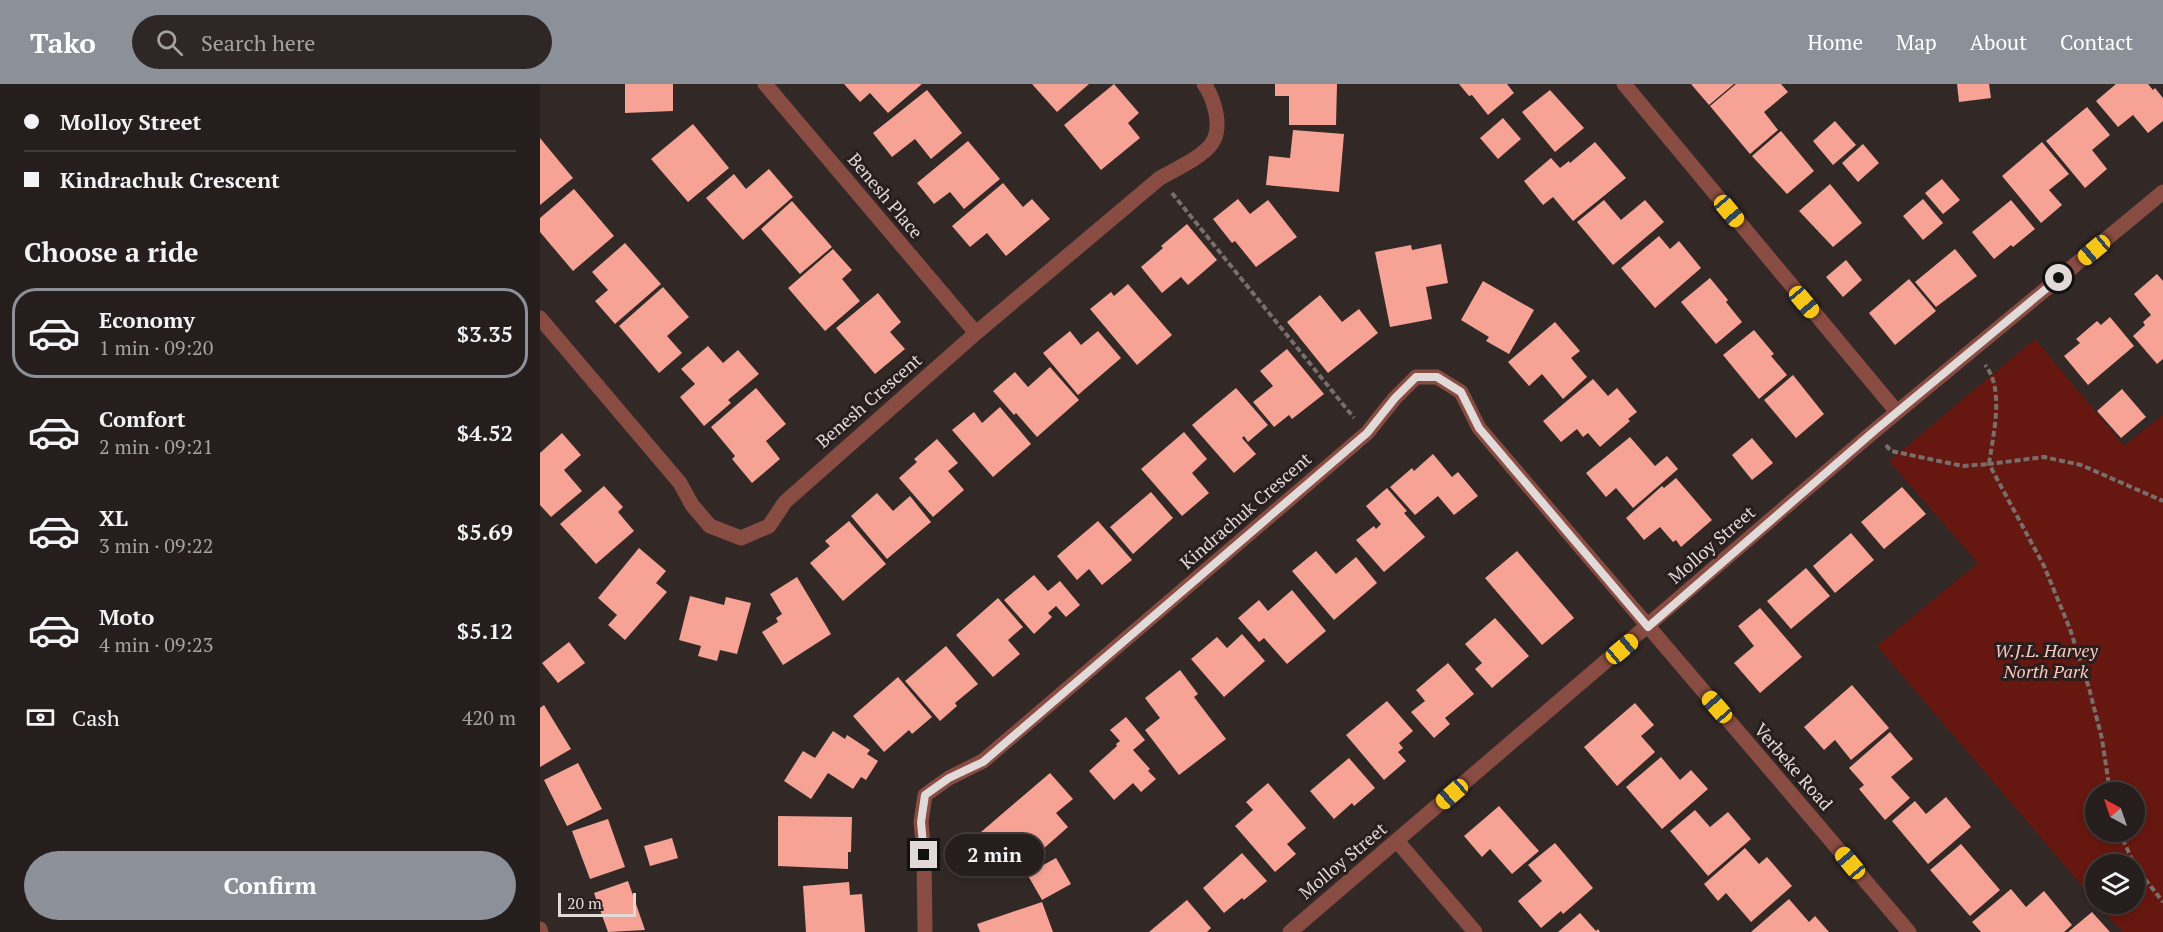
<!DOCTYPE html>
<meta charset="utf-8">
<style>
:root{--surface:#261e1c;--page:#2e2725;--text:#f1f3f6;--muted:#a4a2a3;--line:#423c3b;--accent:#8c9099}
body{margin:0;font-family:"PT Serif",serif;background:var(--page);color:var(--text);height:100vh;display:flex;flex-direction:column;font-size:22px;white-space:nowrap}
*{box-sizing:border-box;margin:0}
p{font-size:20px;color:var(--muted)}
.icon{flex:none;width:33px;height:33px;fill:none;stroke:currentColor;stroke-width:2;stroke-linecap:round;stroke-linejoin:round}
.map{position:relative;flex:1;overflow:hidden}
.side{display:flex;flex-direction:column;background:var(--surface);width:540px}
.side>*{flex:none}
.hud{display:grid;align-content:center;height:132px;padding:0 24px;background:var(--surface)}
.needle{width:39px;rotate:320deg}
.fabs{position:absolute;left:1545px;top:698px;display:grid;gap:12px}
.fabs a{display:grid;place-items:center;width:60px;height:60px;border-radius:50%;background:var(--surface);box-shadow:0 3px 9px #0003,0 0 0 2px var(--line);font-size:30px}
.scale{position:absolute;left:18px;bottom:15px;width:78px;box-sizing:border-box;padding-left:6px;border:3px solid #e1dad9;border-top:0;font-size:16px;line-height:21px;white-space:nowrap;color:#e1dad9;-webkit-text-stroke:4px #281e1d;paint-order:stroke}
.end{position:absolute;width:27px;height:27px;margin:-14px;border:8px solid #e1dad9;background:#111;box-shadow:0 0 0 3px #111}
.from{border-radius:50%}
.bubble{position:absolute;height:42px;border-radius:21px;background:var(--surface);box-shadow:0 3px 9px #0003,0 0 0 2px var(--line);font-size:20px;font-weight:600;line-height:42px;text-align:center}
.car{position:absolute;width:18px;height:36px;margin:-18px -9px;border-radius:8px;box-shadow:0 0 4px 2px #0007;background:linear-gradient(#f5c518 24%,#345 0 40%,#f5c518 0 76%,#345 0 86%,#f5c518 0)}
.hud b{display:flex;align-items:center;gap:21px;height:57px;font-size:22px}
.hud b+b{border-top:2px solid var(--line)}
.hud i{width:15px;height:15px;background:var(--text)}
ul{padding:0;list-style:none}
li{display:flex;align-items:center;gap:18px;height:90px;margin:0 12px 9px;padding:0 12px;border:3px solid transparent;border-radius:24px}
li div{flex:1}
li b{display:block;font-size:22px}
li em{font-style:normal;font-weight:600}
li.current{border-color:var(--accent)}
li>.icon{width:54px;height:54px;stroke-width:1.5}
h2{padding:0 24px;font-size:27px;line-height:72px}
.pay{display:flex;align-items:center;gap:15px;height:66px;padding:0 24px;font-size:22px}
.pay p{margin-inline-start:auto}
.button{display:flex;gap:12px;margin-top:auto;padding:12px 24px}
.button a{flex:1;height:69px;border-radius:36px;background:var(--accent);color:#fff;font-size:24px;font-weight:600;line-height:69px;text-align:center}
header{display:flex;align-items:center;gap:36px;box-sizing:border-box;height:84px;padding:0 30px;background:var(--accent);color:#fff}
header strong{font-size:28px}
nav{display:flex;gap:33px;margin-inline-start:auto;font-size:21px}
.search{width:420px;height:54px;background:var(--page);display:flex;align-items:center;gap:15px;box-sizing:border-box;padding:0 21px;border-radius:33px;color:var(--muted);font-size:22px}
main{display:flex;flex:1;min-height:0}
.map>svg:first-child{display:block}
.green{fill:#66170f;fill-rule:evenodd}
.building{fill:#f6a396}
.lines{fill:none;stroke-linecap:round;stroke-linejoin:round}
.path{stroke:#786f6d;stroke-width:4;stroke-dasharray:6 3;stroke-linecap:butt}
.minor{stroke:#884c42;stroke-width:15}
.tertiary{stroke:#884c42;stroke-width:15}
.route{stroke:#e1dad9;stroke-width:8}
.labels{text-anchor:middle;stroke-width:6;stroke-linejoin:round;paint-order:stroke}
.street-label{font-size:18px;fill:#e1dad9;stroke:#281e1d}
.park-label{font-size:18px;font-style:italic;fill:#fbc6bd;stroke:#281e1d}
</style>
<header>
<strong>Tako</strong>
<div class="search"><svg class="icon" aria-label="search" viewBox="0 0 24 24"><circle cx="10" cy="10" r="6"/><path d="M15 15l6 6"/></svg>Search here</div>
<nav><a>Home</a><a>Map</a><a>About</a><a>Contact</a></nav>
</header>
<main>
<section class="side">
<div class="hud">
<b><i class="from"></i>Molloy Street</b>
<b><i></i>Kindrachuk Crescent</b>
</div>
<h2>Choose a ride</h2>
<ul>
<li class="current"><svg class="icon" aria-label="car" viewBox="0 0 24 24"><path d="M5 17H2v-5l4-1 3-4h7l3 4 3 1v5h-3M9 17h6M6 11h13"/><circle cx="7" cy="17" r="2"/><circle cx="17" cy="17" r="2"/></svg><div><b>Economy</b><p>1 min · 09:20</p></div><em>$3.35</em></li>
<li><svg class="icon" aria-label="car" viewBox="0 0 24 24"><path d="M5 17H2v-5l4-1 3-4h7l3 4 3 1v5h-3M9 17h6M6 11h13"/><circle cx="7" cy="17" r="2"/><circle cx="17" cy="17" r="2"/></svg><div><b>Comfort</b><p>2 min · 09:21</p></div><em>$4.52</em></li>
<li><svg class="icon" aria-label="car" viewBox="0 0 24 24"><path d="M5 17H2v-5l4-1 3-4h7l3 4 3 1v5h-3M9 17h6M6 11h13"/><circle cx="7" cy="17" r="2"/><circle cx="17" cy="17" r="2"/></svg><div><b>XL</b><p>3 min · 09:22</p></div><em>$5.69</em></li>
<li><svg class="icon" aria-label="car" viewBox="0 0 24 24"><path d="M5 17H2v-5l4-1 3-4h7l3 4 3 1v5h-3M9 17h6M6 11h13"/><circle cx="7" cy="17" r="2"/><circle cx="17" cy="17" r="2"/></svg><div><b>Moto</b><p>4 min · 09:23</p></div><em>$5.12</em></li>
</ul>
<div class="pay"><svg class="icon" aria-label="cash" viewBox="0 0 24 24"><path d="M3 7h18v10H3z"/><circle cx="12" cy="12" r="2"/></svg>Cash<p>420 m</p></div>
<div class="button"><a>Confirm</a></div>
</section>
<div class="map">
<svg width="1623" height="848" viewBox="0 0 1623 848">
<rect width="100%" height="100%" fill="#322826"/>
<path class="green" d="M1495,255L1584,362L1623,331V848H1582L1557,819H1594V780H1556L1555,817L1337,562L1438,479L1349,377ZM1556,708H1594V747H1556Z"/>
<path class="building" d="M85,0H133V27L85,29Z
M304,0H382L348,29L330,9L320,18Z
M492,0H549L517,28Z
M574,0L599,29L588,39L600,54L561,86L524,41Z
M735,0H797L796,41H749V12H735Z
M919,0H967L974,9L948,31L932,11L929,12Z
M1151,0H1194L1169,21Z
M1196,0H1241L1248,8L1224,28L1238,46L1210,70L1170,22Z
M1417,0H1449L1451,14L1419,18Z
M1576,0H1608L1613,6L1615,4L1623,14V37L1608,49L1593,31L1578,43L1556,17Z
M387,6L422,49L391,75L375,55L352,73L333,49Z
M1010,6L1044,44L1015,68L982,28Z
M1547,23L1570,51L1552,66L1567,85L1545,104L1506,57Z
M963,34L981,55L958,75L940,54Z
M1295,37L1316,61L1293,81L1273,57Z
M153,40L189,84L148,118L111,75Z
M753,46L804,50L799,108L726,101L729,72L750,74Z
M1241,47L1274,87L1247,110L1212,72Z
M0,54L33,94L0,121Z
M428,57L460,95L424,125L410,108L394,120L377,99Z
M1055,58L1086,94L1033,137L1013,113L1003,121L984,97L1011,74L1020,84L1029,77L1030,79Z
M1502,58L1529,90L1509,106L1522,121L1501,139L1462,92Z
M1323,60L1339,79L1318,98L1302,79Z
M229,85L253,113L203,156L166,114L194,90L206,105Z
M1402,95L1420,116L1403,130L1385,109Z
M463,99L483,123L492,115L510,135L466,172L447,149L430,163L412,142Z
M1290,100L1322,139L1293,163L1259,127Z
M34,105L74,152L33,187L0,148V134Z
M698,115L710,130L728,116L757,153L716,183L695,157L692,159L673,135Z
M1383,115L1403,139L1383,156L1363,132Z
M1064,116L1081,136L1105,116L1124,138L1073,181L1037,138Z
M1471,116L1495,145L1473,163L1471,161L1454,175L1432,148Z
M252,117L292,163L260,190L221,145Z
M647,140L677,176L648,201L641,193L622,209L601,183L623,164L621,162Z
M1119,152L1130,165L1139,157L1161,184L1115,224L1081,184Z
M85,159L121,200L75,240L55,217L68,206L52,188Z
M901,160L908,199L886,203L892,235L850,243L835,168L871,161L872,166Z
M293,165L312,186L302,195L320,217L285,247L248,204Z
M1415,165L1437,192L1396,223L1375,198Z
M1306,176L1322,196L1303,213L1286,193Z
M1617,190L1623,197V275L1617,280L1593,252L1605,241L1603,238L1611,231L1594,210Z
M1170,194L1188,216L1186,218L1202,238L1176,260L1141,218Z
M1369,195L1396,227L1355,261L1329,229Z
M943,197L994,226L969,270L946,257L949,253L921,236Z
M588,200L632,251L597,281L550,225L571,208L574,212Z
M123,203L149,233L127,252L142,269L119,289L79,242Z
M338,209L361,238L350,248L365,265L335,290L296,244Z
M780,211L802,238L819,225L838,249L788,289L747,238Z
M1570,233L1594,262L1548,301L1524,272L1540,259L1536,255L1557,237L1561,241Z
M1015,238L1040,267L1031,274L1047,293L1023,315L1002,290L989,302L968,278Z
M1214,246L1234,270L1231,272L1247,291L1219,315L1183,271Z
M530,247L541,261L558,247L581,274L538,311L503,269Z
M168,262L183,279L198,266L219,290L188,316L191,319L164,342L140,313L155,300L141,285Z
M747,265L784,310L752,335L749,331L734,343L713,318L733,302L720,287Z
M510,283L539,316L497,353L476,329L474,331L453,307L475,288L488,303Z
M1253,291L1284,330L1256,354L1224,316Z
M1053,295L1068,312L1077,304L1097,328L1088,335L1090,337L1060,363L1048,349L1043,353L1037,345L1021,358L1003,337Z
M216,304L246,340L226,357L240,375L212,399L192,375L195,372L171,343Z
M696,304L728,341L708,358L704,352L702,354L716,370L694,389L652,341Z
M1582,305L1606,333L1581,354L1557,327Z
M460,323L491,360L453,393L412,346L434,328L442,339Z
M644,348L667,375L652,389L669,409L642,432L601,385Z
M22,349L41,371L24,386L42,407L11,433L0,421V369Z
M1090,353L1115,382L1127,372L1138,385L1093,424L1076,404L1066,413L1046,389Z
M1212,354L1233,379L1212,396L1192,371Z
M397,355L418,379L408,387L424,406L393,433L359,394L377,378L374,375Z
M893,370L912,393L918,388L938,412L914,431L898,412L875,431L850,403L872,384L874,387Z
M1136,394L1172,436L1141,463L1136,456L1133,458L1120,443L1104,456L1086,434L1122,402L1124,404Z
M64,402L83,423L78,428L94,447L56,480L20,440Z
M1362,403L1386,430L1344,465L1321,438Z
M847,404L867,427L864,429L885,453L844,488L816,456L834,442L836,445L841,440L826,422Z
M611,408L633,434L593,470L570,443Z
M337,409L353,427L370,412L391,438L347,475L311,432Z
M309,437L346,480L303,517L270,479L290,462L285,457Z
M558,437L592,476L562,501L549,485L537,496L517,472Z
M1311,449L1334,476L1295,509L1273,482Z
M99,464L126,487L116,499L127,508L85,556L68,541L77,531L58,514Z
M776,467L796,490L816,473L837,499L794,536L752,487Z
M977,467L1034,534L1002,561L945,494Z
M1266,484L1290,512L1251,545L1227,517Z
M494,491L508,507L520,497L540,521L526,533L516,522L508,529L512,533L494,550L464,516Z
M257,493L291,550L243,581L222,548L238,538L236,534L242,530L230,510Z
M752,506L786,547L747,580L724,554L719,558L698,534L719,516L728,527Z
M150,512L184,521L186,513L211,519L197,570L180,566L177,577L158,572L161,562L139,556Z
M458,514L483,543L468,556L480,570L453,593L416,551Z
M1220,524L1262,573L1220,609L1194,579L1214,562L1198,542Z
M955,534L989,572L952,604L935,585L942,579L925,560Z
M702,550L725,577L684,613L651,575L677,553L687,564Z
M29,558L45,579L18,599L2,579Z
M406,562L438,600L415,619L417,622L400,637L365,597Z
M908,579L934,610L905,634L910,640L894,654L871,628L885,617L876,606Z
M640,586L658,610L654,613L686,655L639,691L605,646L620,634L605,614Z
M358,593L392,633L372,650L369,646L344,668L313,632Z
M1312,601L1349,644L1311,676L1295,656L1284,666L1264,643Z
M847,617L873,647L859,659L863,664L858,668L866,677L844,696L806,651Z
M1095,619L1114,641L1101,652L1115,668L1077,702L1044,663Z
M4,621L31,665L0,683V624Z
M586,633L605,656L593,666L610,685L608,687L616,695L601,708L593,699L574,716L549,687L577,662L576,660L580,657L570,646Z
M293,647L305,655L307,651L330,666L327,670L338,677L326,696L321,693L313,705L288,689L271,715L244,697L263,667L275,674Z
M1350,648L1373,675L1351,693L1370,714L1345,736L1319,705L1324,701L1309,684Z
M1121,673L1140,696L1151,686L1168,705L1122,745L1086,703Z
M809,674L835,704L814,722L812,719L794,735L770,707Z
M38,679L62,725L27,742L4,696Z
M510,689L533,715L516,729L528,743L502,766L495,757L461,785L434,754Z
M728,699L766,744L747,760L756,770L735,788L695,742L713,726L706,718Z
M1406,713L1431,743L1388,780L1352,737L1375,717L1386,730Z
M959,722L999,767L972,790L950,765L942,773L924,752Z
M1155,726L1170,743L1188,728L1211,755L1168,792L1130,747Z
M238,732L312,733L311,768H308V785L238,782Z
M68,735L85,783L50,795L32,747Z
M132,754L138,774L110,782L104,762Z
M1015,759L1053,804L1023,830L1021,827L1001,844L978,817L1002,797L988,781Z
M1421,760L1460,806L1430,832L1390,786Z
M1205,764L1219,780L1227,773L1252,802L1211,838L1186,809L1178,817L1164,800Z
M702,769L727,797L704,816L702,814L684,829L663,804Z
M516,774L531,800L502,816L487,790Z
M88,797L105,846L68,848L54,809Z
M309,798L310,811L322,810L325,848H266L263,802Z
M1471,805L1486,823L1504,807L1532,841L1524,848H1441L1432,838Z
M1249,815L1269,838L1275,832L1289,848H1211Z
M647,816L671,844L667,848H609Z
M502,818L513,848H440L437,840Z
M1552,828L1570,848H1528Z
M1040,829L1056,847L1058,845L1060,848H1018Z"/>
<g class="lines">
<path class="path" d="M632,109L814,334
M1346,361L1351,367L1423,382L1449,380C1453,351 1465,305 1445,281
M1570,708L1562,655L1549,604L1530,545L1504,482L1449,380L1504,373L1541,381L1623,417
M1579,747L1594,780
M1594,781L1623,818"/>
<path class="minor" d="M225,0L436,249
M1084,0L1357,328
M0,234L140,399L152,421L170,442L201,454L229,442L245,418L436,249L620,94C634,86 663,73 672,59C683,43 674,14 664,0
M857,757L935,848
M385,848L384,771L381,738L385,711L409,694L443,677L827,349L855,314L876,293H897L921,308L939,344L1369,848
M750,848L1333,348L1623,108"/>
<path class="tertiary" d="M0,845L1,848"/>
</g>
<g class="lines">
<path class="route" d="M384,771L381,738L385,711L409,694L443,678L827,349L855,314L876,293H897L921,308L939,344L1108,543L1333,348L1519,194"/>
</g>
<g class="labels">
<g class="street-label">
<text transform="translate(345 112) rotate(50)" y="6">Benesh Place</text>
<text transform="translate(329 317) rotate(-41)" y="6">Benesh Crescent</text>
<text transform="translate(706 427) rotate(-41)" y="6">Kindrachuk Crescent</text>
<text transform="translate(1172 461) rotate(-41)" y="6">Molloy Street</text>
<text transform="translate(1253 683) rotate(49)" y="6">Verbeke Road</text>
<text transform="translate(803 777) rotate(-40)" y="6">Molloy Street</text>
</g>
<g class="park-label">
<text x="1506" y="573">W.J.L. Harvey<tspan x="1506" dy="21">North Park</tspan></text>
</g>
</g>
</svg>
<div class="fabs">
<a><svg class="needle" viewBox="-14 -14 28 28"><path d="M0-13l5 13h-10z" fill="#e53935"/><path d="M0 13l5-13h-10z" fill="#a4a2a3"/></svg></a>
<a><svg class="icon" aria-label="layers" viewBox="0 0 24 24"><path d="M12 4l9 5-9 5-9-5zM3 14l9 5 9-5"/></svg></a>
</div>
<div class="scale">20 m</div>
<i class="end from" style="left:1519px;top:194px"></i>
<i class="end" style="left:384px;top:771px"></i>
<div class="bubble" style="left:405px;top:750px;width:99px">2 min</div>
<i class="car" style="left:1189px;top:127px;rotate:140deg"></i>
<i class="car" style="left:1554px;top:166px;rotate:230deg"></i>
<i class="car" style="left:1264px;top:218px;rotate:140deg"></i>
<i class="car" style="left:1082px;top:565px;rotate:50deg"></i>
<i class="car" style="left:1177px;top:623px;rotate:319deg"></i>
<i class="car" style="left:912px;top:710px;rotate:229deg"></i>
<i class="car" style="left:1310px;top:779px;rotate:320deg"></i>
</div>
</main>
